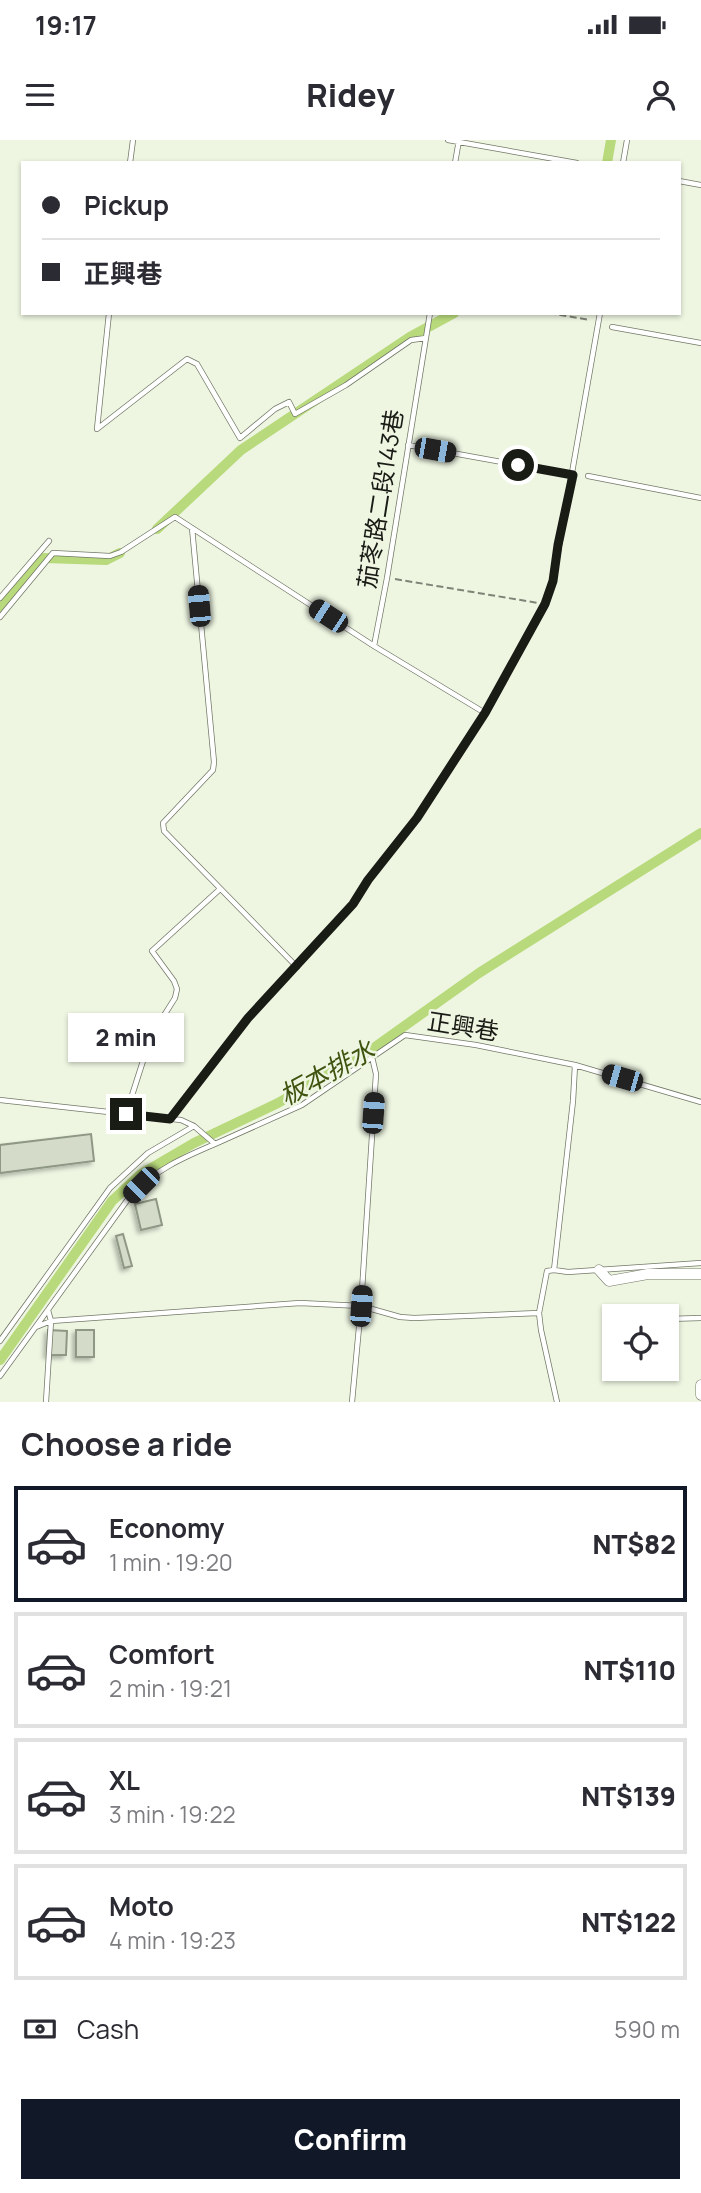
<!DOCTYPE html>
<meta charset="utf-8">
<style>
:root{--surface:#fff;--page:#f7f7f7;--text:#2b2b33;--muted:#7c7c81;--line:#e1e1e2;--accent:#111827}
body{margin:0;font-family:Manrope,"Noto Sans TC",sans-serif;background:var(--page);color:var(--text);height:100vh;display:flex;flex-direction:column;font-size:26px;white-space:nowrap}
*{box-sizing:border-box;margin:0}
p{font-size:23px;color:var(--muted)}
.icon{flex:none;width:38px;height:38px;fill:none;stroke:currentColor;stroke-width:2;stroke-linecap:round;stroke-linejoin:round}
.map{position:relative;height:1262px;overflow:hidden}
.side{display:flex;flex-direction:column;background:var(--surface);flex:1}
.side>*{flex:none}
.top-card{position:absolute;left:21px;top:21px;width:660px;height:154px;border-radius:0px;box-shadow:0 2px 5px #0004;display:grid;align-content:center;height:154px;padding:0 21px;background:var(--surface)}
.tools{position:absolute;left:602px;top:1164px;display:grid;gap:14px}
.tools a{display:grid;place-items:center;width:77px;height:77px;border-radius:0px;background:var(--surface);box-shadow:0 2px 5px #0004;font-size:35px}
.end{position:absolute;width:32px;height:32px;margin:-16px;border:9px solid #191b15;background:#fff;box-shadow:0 0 0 4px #fff}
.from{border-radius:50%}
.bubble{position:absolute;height:49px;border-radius:0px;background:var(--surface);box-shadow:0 2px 5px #0004;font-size:23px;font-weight:800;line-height:49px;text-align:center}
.car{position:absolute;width:21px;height:42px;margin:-21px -10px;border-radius:9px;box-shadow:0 0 5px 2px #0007;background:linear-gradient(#222 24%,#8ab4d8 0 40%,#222 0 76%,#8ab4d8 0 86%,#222 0)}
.top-card b{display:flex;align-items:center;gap:24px;height:66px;font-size:26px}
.top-card b+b{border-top:2px solid var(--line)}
.top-card i{width:18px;height:18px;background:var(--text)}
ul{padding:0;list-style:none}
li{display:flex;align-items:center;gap:21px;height:116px;margin:0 14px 10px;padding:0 7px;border:4px solid var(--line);border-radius:0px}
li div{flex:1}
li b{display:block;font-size:26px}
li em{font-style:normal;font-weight:800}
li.on{border-color:var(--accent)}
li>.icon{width:63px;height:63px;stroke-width:1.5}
h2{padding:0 21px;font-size:32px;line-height:84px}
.pay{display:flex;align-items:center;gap:18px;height:77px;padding:0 21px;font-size:26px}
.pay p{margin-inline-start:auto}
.action{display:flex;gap:14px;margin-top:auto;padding:14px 21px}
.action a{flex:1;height:80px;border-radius:0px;background:var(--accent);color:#fff;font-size:28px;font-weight:800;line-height:80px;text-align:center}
.status{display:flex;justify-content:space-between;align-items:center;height:49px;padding:0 35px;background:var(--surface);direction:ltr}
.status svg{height:19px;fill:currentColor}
header{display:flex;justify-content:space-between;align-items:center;height:91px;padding:0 21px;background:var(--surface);font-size:32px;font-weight:800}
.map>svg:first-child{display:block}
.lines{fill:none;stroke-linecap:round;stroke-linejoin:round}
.canal{stroke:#b9da7c;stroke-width:10}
.building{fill:#d4dcc9;stroke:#8f9785;stroke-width:2;filter:url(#shadow)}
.lane-casing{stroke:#727867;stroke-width:6}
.street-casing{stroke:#727867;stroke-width:11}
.path{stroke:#7f8477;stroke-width:2;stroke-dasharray:7 3.5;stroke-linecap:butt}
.lane{stroke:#fff;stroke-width:4.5}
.street{stroke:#fff;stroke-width:10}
.route{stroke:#191b15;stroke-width:9}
.labels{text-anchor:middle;stroke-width:5;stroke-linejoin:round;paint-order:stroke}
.street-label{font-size:24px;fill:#191b15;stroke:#eef6e2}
.water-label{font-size:26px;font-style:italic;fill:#3f530f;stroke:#eef6e2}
</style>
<div class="status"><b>19:17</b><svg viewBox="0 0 49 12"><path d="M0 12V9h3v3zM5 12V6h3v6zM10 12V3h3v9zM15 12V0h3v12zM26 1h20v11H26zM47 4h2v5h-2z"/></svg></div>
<header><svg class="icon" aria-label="menu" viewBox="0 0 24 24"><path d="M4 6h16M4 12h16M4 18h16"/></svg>Ridey<svg class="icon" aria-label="person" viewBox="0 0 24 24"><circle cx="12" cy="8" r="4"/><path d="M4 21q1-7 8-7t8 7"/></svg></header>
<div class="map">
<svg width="701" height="1262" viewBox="0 0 701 1262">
<defs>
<filter id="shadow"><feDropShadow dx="-3" dy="3" stdDeviation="2" flood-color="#0004"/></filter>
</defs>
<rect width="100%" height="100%" fill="#eef6e2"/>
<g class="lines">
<path class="canal" d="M607,23L611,0
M157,389L241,310L410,197L454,173
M0,467L43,418L106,420L120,413
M0,1220L112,1061L141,1034L194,1003L278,963L375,907L479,833L701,693"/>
</g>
<path class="building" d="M91,994L94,1021L0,1033V1005Z
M156,1059L162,1085L141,1090L135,1064Z
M123,1094L132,1126L124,1128L116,1096Z
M48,1190L67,1191L66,1215H47Z
M76,1190H94V1217H76Z"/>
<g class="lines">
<defs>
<path id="lane" d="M448,0L577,23
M130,23L133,0
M455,23L459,0
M623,23L627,0
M679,41L701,45
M109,173L97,289L187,219L197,224L240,298L275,269L289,262L295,274L346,245L411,200L426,198
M430,173L387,438L374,506L485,573
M612,187L701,203
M408,305L573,335
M588,336L701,358
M192,388L214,622L213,630L163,683L164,691L297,827
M0,458L49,401
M0,477L53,413L110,416L121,412L175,377L374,506
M0,960L181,980L194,986L215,1004L302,965L405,895L476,905L575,925L701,962
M126,974L151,896L175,858L177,849L174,841L152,811L220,749
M170,979L248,878L353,764L368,740L417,678L485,573L545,464L553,441L600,173
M554,1130L568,1132L701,1123
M539,1173L547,1131L554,1130L573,961L575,925
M667,1179L701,1178
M36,1187L51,1181L300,1163L361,1166L400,1177L414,1178L539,1173L541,1190L557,1262
M0,1201L110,1048L148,1013L194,986
M0,1236L131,1055C157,1029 182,1018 215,1004
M46,1262L51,1181L48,1170
M352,1262L361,1166L376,934L372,917"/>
<path id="street" d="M599,1130L609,1141L648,1134H701
M701,1245V1255"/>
</defs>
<use href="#lane" class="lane-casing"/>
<use href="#street" class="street-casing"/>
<path class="path" d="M549,173L590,180
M395,439L538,463"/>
<use href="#lane" class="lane"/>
<use href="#street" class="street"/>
</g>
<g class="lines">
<path class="route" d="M126,974L170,979L248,878L353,764L368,740L417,678L485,573L545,464L553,441L558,405L573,335L518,325"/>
</g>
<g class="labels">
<g class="street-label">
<text transform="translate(381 359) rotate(-81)" y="8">茄苳路二段143巷</text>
<text transform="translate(463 887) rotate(9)" y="8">正興巷</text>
</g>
<g class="water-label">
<text transform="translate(327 933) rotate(-29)" y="9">板本排水</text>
</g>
</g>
</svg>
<div class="tools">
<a><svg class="icon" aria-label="locate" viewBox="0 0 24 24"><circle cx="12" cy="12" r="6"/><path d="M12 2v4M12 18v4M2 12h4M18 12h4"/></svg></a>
</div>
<i class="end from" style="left:518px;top:325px"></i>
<i class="end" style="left:126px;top:974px"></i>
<div class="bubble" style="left:68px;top:873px;width:116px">2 min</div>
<i class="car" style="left:435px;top:310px;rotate:100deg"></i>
<i class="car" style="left:199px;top:466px;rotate:355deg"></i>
<i class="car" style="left:328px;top:476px;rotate:303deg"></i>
<i class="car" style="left:622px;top:938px;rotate:286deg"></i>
<i class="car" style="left:373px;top:973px;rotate:4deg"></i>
<i class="car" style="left:141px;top:1045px;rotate:225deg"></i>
<i class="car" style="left:361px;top:1166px;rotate:4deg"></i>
<div class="top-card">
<b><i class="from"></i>Pickup</b>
<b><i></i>正興巷</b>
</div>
</div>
<section class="side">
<h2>Choose a ride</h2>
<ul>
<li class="on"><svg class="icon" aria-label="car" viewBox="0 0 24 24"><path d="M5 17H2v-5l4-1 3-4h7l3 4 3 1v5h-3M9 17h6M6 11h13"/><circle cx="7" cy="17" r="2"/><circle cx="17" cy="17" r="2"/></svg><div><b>Economy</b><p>1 min · 19:20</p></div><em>NT$82</em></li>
<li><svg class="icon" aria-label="car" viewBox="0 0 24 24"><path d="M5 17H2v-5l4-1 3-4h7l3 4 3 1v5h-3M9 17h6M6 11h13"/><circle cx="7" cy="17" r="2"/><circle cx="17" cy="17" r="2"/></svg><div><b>Comfort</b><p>2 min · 19:21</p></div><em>NT$110</em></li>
<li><svg class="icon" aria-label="car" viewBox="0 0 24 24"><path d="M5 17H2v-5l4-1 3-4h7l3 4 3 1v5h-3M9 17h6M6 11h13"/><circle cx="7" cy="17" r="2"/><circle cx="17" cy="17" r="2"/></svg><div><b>XL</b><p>3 min · 19:22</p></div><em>NT$139</em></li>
<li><svg class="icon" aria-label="car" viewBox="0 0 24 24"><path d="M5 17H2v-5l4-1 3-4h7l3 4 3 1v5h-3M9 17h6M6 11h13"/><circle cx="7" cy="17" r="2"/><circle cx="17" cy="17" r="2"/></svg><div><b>Moto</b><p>4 min · 19:23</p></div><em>NT$122</em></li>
</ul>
<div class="pay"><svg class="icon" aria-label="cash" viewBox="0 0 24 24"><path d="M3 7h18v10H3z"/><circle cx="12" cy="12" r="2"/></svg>Cash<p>590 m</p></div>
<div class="action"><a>Confirm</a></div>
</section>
